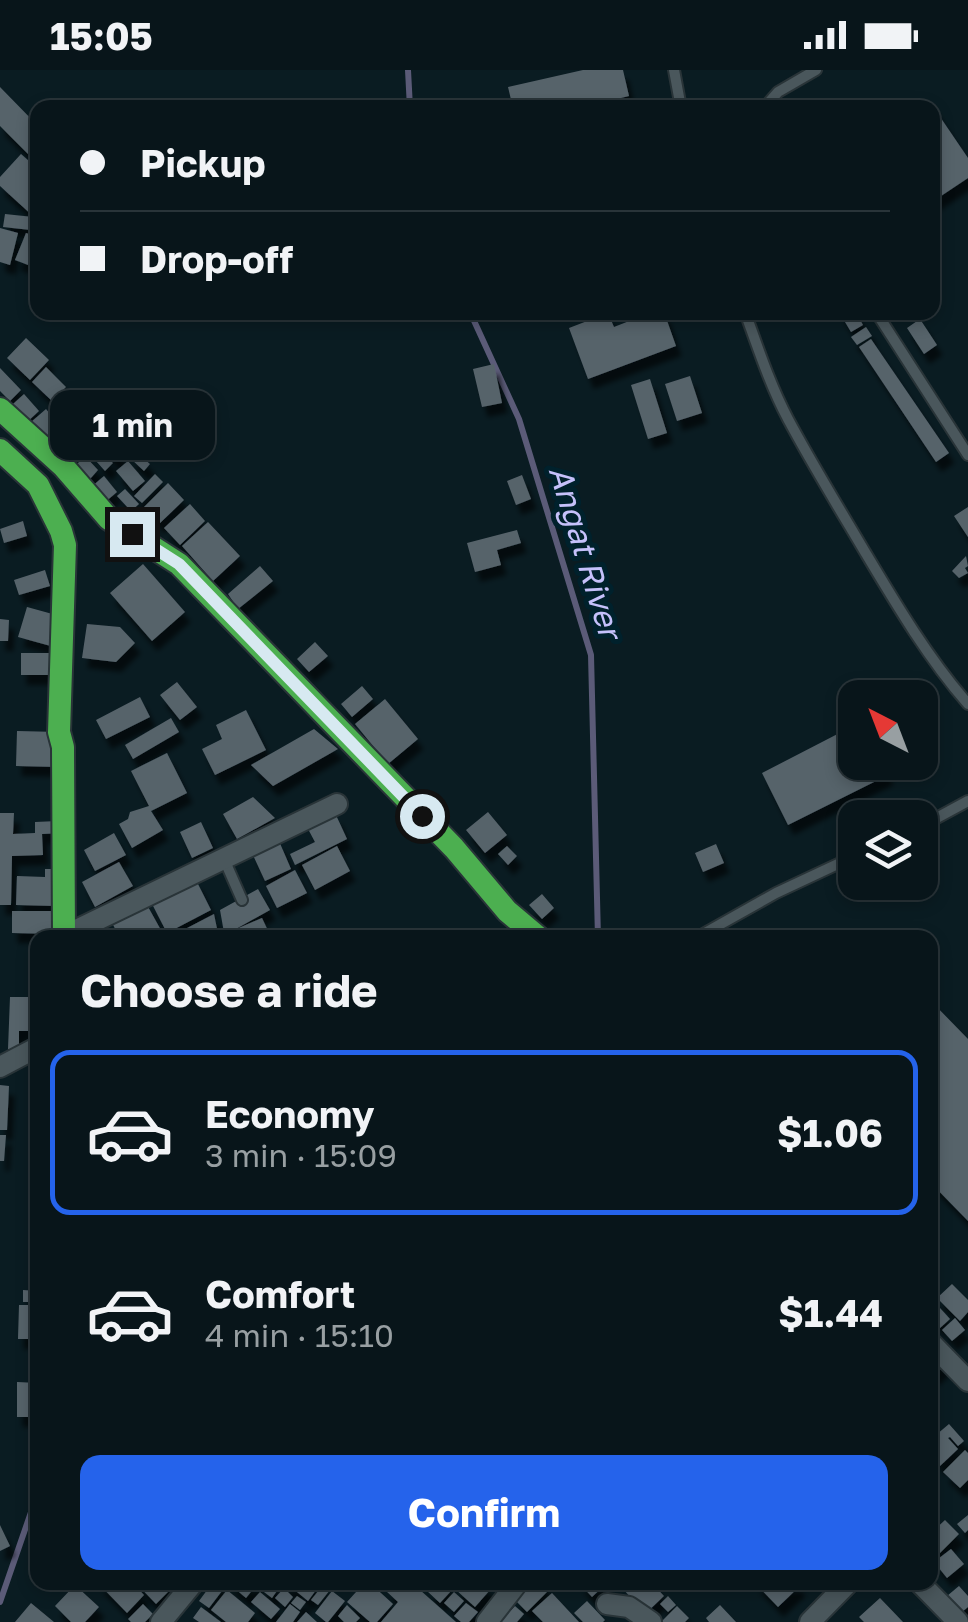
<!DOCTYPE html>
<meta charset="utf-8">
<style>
:root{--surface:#08151a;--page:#111e23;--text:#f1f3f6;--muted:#989fa2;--line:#293439;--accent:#2563eb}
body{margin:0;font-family:"Golos Text",sans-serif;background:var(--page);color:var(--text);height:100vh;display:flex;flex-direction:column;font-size:38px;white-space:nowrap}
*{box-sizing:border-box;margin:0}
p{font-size:32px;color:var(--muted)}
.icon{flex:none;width:55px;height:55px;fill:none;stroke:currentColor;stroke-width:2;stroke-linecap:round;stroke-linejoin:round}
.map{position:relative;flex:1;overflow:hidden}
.side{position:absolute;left:30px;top:860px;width:908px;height:660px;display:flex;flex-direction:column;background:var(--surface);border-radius:20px;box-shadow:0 5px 15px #0003,0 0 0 2px var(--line)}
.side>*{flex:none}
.banner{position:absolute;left:30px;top:30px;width:910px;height:220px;border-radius:20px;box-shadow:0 5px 15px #0003,0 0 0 2px var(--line);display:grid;align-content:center;height:220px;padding:0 50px;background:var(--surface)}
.needle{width:65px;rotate:318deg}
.fabs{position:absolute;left:838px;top:610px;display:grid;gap:20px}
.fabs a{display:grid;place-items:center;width:100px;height:100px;border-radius:20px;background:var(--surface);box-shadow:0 5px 15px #0003,0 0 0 2px var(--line);font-size:50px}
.end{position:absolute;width:45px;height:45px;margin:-22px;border:12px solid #d7e9f1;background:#111;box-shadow:0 0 0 5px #111}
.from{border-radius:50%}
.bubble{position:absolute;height:70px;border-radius:20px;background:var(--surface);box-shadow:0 5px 15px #0003,0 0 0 2px var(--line);font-size:32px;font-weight:700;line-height:70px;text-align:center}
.banner b{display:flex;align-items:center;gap:35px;height:95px;font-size:38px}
.banner b+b{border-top:2px solid var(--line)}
.banner i{width:25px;height:25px;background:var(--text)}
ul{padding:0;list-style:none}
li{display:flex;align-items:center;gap:30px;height:165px;margin:0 20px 15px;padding:0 30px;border:5px solid transparent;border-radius:20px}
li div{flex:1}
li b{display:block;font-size:38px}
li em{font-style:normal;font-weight:700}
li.active{border-color:var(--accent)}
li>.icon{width:90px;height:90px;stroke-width:1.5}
h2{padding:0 50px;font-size:45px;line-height:120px}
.action{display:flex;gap:20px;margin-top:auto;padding:20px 50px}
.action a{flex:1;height:115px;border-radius:20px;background:var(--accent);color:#fff;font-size:40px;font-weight:700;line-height:115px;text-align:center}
.status{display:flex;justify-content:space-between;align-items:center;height:70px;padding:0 50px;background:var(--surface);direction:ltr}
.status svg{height:28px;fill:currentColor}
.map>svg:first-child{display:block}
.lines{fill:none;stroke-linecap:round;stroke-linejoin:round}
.stream{stroke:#5b5b78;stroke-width:6}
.building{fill:#57636b;filter:url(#shadow)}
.lane-casing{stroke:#293438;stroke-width:14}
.street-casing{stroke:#293438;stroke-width:24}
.fast-casing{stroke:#293438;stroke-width:26}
.lane{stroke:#4a575c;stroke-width:10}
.street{stroke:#4a575c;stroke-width:20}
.fast{stroke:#4caf50;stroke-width:22}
.route{stroke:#d7e9f1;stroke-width:12}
.labels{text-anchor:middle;stroke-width:10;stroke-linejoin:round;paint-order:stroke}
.water-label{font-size:32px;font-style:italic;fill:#c5c1fb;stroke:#00212c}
</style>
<div class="status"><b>15:05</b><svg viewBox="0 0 49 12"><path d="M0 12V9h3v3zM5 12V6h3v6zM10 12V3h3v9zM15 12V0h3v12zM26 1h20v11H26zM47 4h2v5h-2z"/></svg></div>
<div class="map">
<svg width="968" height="1552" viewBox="0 0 968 1552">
<defs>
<filter id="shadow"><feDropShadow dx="5.5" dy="10" stdDeviation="2.5" flood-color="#0009"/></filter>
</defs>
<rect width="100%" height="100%" fill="#0a1c22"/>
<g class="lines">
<path class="stream" d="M408,0L410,38
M470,242L519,349L591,585L598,868
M0,1532L38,1422"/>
</g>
<path class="building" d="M583,0H623L629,26L580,38H513L508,17Z
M0,17L38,56V94L0,56Z
M932,35L968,88V108L932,132Z
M21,84L38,99V143L34,147L0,116V107Z
M5,144L33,147L31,160L3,157Z
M0,158L18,163L10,195L0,192Z
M26,163L38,167L36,198L15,190Z
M652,242H664L676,276L588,309L569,258L608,243L614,257Z
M839,242H856L863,255L851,262Z
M920,249L937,275L924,284L907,258Z
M866,257L872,266L857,275L851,267Z
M26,268L49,290L30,310L7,288Z
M871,269L949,383L936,392L859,277Z
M494,294L502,333L482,337L473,299Z
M46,297L66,317L52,331L32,312Z
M0,298L21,320L10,331L0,321Z
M690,306L702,343L677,351L665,314Z
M650,309L667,363L648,369L631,315Z
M24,324L39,341L27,352L12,335Z
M60,329L74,341L64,352L50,339Z
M114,331L126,344L117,352L105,340Z
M95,334L106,346L94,358L83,346Z
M46,339L60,356L44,369L30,353Z
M77,344L93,360L81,371L65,355Z
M103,353L113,364L98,380L87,369Z
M64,358L77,374L62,386L49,370Z
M112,374L122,384L115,391L105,380Z
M136,382L150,394L144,401L131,389Z
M103,384L113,393L105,401L96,391Z
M85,386L98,400L90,409L76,395Z
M128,391L145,411L133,421L116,401Z
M155,404L163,412L142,433L134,426Z
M522,405L531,429L516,435L507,411Z
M104,406L117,422L104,433L90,418Z
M168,413L184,430L159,454L143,438Z
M125,419L139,434L131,441L117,426Z
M190,434L205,451L180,475L164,458Z
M968,437V467L954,446Z
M138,441L155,458L143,469L126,453Z
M23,451L27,466L4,473L0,459Z
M208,452L240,486L213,511L182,476Z
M517,460L521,473L497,480L501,495L475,502L467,473Z
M966,486L968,496L965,498L968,503L959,508L952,501Z
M143,494L185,542L152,571L110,523Z
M260,496L273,511L238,539L228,524Z
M45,500L50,516L19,525L14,510Z
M27,537L67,548L58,578L18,567Z
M0,549L9,550L8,571H0Z
M87,554L120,557L135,573L116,592L82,588Z
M315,572L328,586L309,602L297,589Z
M21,583H57V605H21Z
M177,612L197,637L180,650L160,625Z
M362,616L373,629L352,647L341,634Z
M140,627L150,647L106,669L96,650Z
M385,629L418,669L388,694L355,654Z
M246,640L266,680L215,705L202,679L222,669L216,655Z
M171,648L179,662L133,689L125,675Z
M855,655V692H882L888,705L788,755L762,703Z
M314,659L338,679L273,716L251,695Z
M17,661L59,662V697L16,696Z
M167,683L187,723L151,741L163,760L132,778L119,754L128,749L130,742L149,736L131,701Z
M253,727L275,748L237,769L223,744Z
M488,742L507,765L485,783L466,760Z
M0,743H14L13,764L35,763V752L58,751L63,763L42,764L43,785L12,786L11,835H0Z
M336,745L347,769L295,795L290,784L315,772L308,759Z
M201,752L213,778L192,788L180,762Z
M114,763L126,785L95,801L84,780Z
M279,771L291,799L265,811L252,783Z
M716,774L724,793L703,802L695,783Z
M337,776L350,801L315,820L302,795Z
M507,776L517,786L508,795L498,784Z
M119,792L133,816L95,837L82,812Z
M45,799H57L56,836L16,835L17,806L45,807Z
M295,800L307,823L277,838L266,816Z
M196,810L211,840L167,863L151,832Z
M258,819L270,840L234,860L262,848L271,867L225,868L220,840Z
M542,824L554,838L542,849L529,835Z
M146,833L162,862L153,868H120L112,853Z
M12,841H57V864L12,863Z
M214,844L219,868H168Z
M10,927H38V961H19V980L8,979Z
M930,930L968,969V1151L930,1112Z
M0,1015L9,1016L7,1060H0Z
M0,1065H6L4,1091H0Z
M952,1214L968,1230V1242L960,1251L937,1228Z
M23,1220L38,1221V1232H23Z
M930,1227L950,1249L940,1258L930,1246Z
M19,1235H38V1269H18Z
M955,1248L965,1260L952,1271L942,1260Z
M936,1284L945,1295L933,1306L930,1303V1289Z
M17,1312L38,1313V1347H17Z
M949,1354L964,1371L958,1376L950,1367L948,1368L958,1379L940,1396L931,1385L937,1380L930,1370Z
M965,1380L968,1383V1410L960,1418L943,1402Z
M968,1445V1460L965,1463L957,1454Z
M945,1450L959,1464L939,1484L930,1475V1464Z
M0,1455L10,1476L0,1481Z
M951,1479L964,1494L947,1508L934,1492Z
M97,1512H132L144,1525L127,1543Z
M135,1512H170L174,1516L156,1534Z
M213,1512H220L225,1517L209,1538L199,1531Z
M227,1512H259L246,1528Z
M265,1512H272L279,1518L272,1528L260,1519Z
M280,1512H300L294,1522Z
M304,1512H322L308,1531L297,1522Z
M365,1512H369L393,1534L377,1552H370L347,1532Z
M394,1512H411L456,1552H381L398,1532L386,1521Z
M435,1512H444L452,1520L440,1533L427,1521Z
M460,1512H482L490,1520L475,1537L455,1519Z
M531,1512H542L549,1520L527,1542L514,1529Z
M578,1512H608L592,1527Z
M632,1512H651L664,1526L645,1544L624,1520Z
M754,1512H797L800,1516L778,1537Z
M75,1515L99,1537L85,1552H71L55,1536Z
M323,1515L330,1520L318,1535L311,1530Z
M959,1516L968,1526V1537L962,1542L947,1526Z
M284,1518L293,1527L285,1537L275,1528Z
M227,1520L255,1543L248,1552H226L211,1540Z
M332,1521L345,1531L328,1552H326L315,1543Z
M260,1522L280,1539L271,1549L251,1532Z
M454,1522L464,1531L454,1542L444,1533Z
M552,1523L579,1552H543L532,1541Z
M297,1526L306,1532L300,1540L291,1533Z
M668,1526L676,1535L668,1542L660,1534Z
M880,1528L903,1552H864L859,1547Z
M587,1531L605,1550L603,1552H583L574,1543Z
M31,1533L54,1552H15Z
M466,1533L478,1542L469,1552H461L454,1546Z
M143,1534L153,1544L145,1552H131L128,1549Z
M290,1534L300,1542L293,1552H276Z
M347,1535L360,1548L356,1552H344L338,1546Z
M720,1535L736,1552H709L706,1548Z
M515,1536L524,1544L517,1552H500Z
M677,1536L689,1548L685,1552H661Z
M201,1537L221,1552H199L193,1548Z
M306,1542L317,1552H297Z"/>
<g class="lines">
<defs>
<path id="lane" d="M674,0L681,38
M764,38L778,22L816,0
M745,242C758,278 770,315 788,349C812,394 839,438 865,482C896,534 928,588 968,634
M876,242L968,385
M920,757L968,731
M224,789L242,830
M696,868L776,823L855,786"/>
<path id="street" d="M64,866L337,734
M0,997L38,977
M930,1272L968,1311
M919,1512L958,1552
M607,1534L629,1537L651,1552
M161,1552L194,1512
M487,1552L518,1512
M810,1552L849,1512"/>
<path id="fast" d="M0,339L63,396L109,449L179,494L454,778L507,841L539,868
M0,380L38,415L61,461L65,475L59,662L63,677L64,868"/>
</defs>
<use href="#lane" class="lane-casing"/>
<use href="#street" class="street-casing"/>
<use href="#fast" class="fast-casing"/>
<use href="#lane" class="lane"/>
<use href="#street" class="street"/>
<use href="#fast" class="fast"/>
</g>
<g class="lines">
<path class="route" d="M132,464L179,494L422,746"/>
</g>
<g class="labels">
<g class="water-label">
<text transform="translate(585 482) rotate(73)" y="11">Angat River</text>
</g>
</g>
</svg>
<div class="fabs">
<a><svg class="needle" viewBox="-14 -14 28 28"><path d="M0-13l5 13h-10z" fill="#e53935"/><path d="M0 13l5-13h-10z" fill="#989fa2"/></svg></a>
<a><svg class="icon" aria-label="layers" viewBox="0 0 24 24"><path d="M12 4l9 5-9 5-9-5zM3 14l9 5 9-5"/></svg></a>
</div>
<i class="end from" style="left:422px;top:746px"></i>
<i class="end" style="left:132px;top:464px"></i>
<div class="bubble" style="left:50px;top:320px;width:165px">1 min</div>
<div class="banner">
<b><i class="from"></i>Pickup</b>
<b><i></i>Drop-off</b>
</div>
<section class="side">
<h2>Choose a ride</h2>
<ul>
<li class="active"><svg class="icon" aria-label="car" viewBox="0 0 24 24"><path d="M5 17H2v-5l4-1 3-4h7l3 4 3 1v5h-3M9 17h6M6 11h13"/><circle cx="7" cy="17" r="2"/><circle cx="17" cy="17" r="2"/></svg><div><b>Economy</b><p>3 min · 15:09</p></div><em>$1.06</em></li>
<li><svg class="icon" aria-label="car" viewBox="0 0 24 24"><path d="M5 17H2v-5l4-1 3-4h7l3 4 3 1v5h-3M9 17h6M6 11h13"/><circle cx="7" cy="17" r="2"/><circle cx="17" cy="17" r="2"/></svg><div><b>Comfort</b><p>4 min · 15:10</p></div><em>$1.44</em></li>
</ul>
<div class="action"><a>Confirm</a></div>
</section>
</div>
